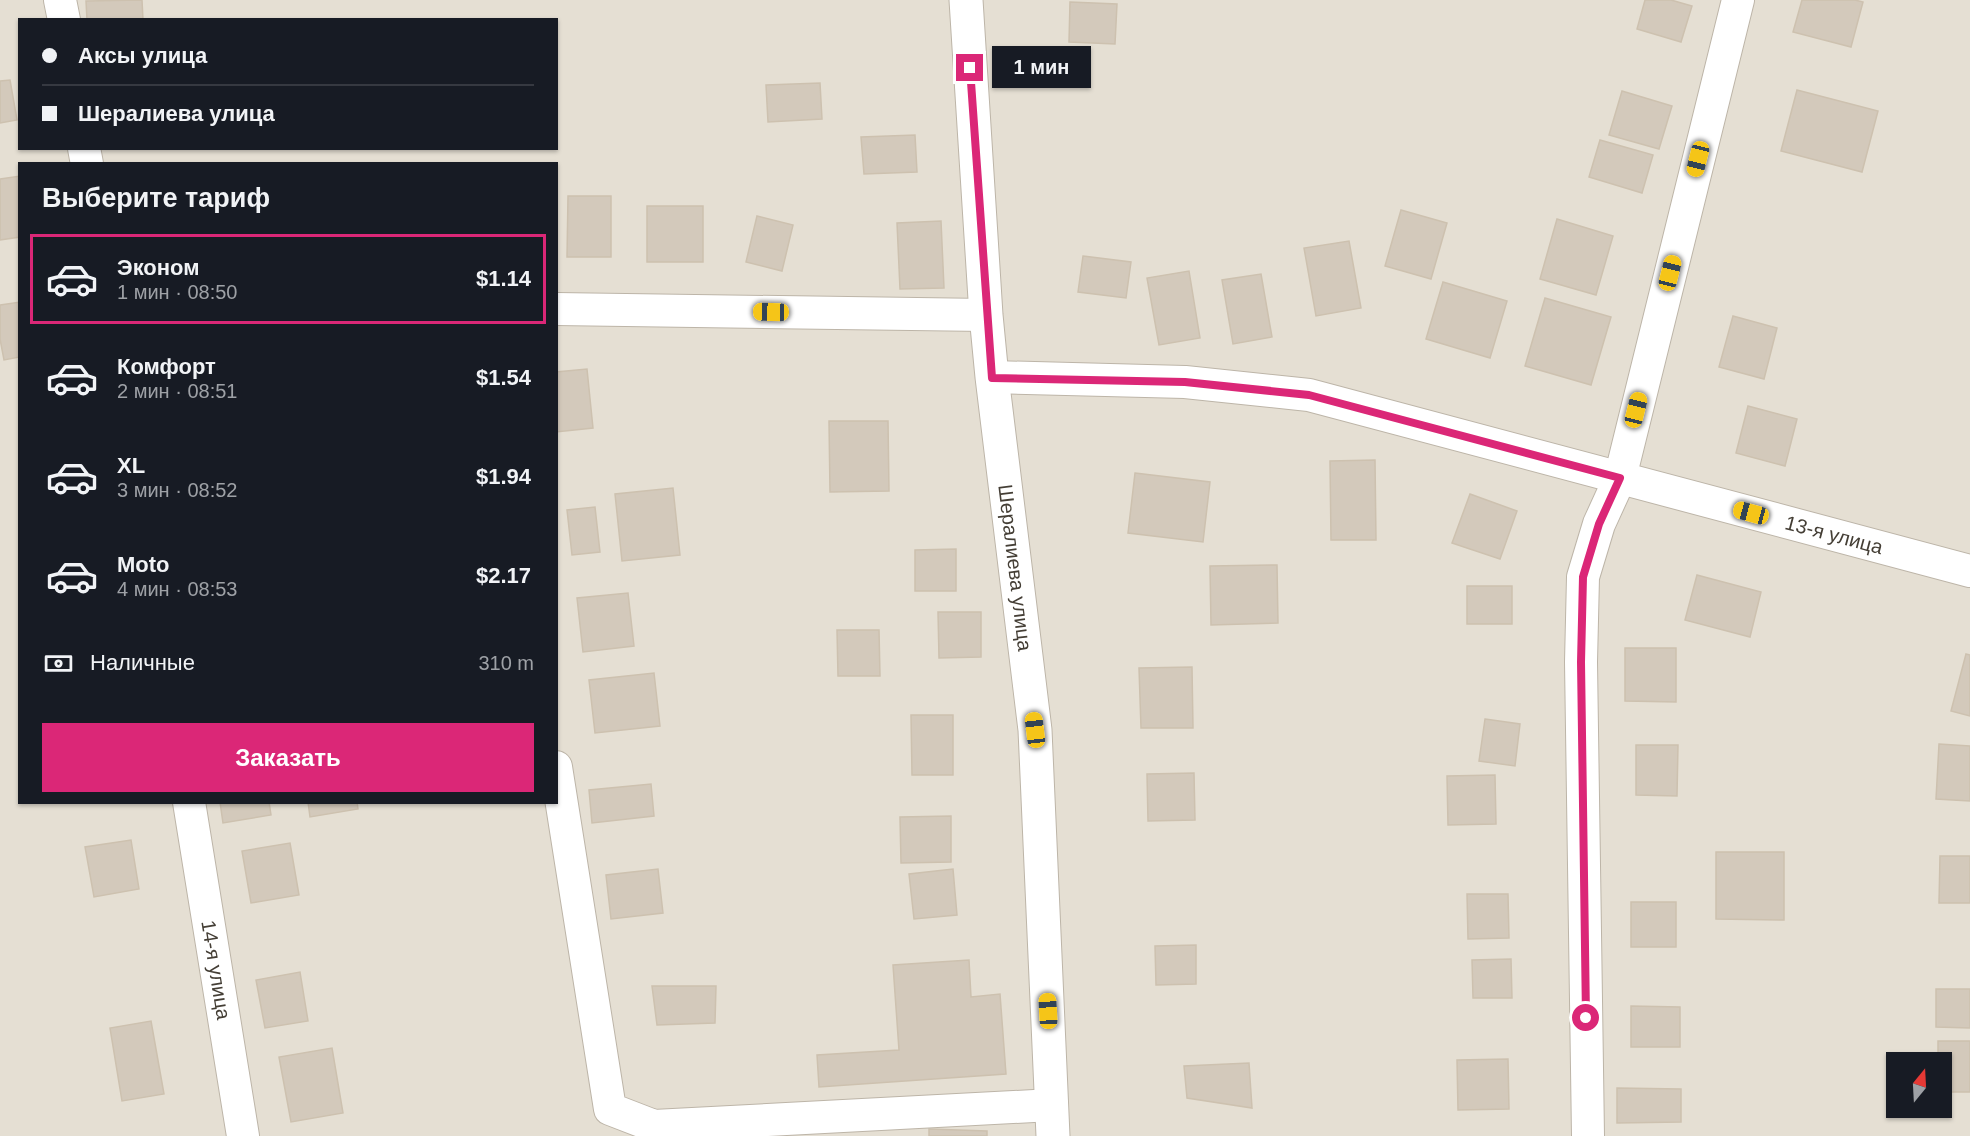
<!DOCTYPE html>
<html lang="ru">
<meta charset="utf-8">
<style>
:root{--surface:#171b24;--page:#20242c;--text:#f1f3f6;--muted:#9ea1a6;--line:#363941;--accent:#db2777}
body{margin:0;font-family:Helvetica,sans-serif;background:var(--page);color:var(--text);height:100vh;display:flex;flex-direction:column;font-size:22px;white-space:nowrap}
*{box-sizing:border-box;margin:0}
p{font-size:20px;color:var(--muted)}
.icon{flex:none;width:33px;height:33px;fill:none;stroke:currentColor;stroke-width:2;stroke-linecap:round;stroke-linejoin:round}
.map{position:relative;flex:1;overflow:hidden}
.details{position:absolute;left:18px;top:162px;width:540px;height:642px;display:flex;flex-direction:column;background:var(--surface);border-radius:0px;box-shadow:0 2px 4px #0004}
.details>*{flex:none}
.banner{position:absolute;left:18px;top:18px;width:540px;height:132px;border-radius:0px;box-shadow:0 2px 4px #0004;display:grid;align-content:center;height:132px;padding:0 24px;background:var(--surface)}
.needle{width:39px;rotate:18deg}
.controls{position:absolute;left:1886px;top:1052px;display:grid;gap:12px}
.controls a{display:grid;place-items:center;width:66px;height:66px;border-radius:0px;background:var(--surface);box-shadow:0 2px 4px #0004;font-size:30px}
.end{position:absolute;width:27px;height:27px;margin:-14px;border:8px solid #db2777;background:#fff;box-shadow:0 0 0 3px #fff}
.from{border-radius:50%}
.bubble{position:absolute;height:42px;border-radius:0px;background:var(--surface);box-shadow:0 2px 4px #0004;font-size:20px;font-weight:800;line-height:42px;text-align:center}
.car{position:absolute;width:18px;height:36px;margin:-18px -9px;border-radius:8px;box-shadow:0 0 4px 2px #0007;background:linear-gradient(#f5c518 24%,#345 0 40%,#f5c518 0 76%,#345 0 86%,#f5c518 0)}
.banner b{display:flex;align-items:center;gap:21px;height:57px;font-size:22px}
.banner b+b{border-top:2px solid var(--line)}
.banner i{width:15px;height:15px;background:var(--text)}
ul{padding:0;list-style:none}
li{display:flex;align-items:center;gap:18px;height:90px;margin:0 12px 9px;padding:0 12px;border:3px solid transparent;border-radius:0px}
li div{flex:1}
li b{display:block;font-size:22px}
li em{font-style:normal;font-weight:800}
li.current{border-color:var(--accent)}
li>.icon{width:54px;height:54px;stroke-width:1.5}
h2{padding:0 24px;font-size:27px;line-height:72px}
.pay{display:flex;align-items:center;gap:15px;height:66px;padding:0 24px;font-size:22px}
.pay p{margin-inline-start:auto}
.cta{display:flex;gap:12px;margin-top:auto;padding:12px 24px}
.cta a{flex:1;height:69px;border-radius:0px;background:var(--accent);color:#fff;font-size:24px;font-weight:800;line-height:69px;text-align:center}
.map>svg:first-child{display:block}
.residential{fill:#e5dfd3;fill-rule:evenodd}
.building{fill:#d3c9bb;stroke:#cdc1af;stroke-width:1.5}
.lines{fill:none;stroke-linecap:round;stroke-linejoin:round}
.minor-casing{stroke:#bdb5a8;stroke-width:34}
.tertiary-casing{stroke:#bdb5a8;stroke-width:35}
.minor{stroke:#fff;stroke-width:32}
.tertiary{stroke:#fff;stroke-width:33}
.route{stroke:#db2777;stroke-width:8}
.labels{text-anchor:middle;stroke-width:4.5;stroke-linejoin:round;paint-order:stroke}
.street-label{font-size:20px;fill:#443e35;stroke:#fff}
</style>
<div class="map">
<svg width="1970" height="1136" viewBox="0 0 1970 1136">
<rect width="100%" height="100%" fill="#f2eee5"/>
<path class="residential" d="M0,0H1970V1136H0ZM20,20H556V148H20ZM20,164H556V802H20ZM1896,1062H1941V1107H1896Z"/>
<path class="building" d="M142,0L143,20H87L86,1Z
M1645,0H1671L1692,6L1681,42L1637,29Z
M1802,0H1855L1863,2L1851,47L1793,32Z
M1070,2L1117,4L1115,44L1069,42Z
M10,80L17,120L0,123V81Z
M820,83L822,119L768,122L766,85Z
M1797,90L1878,111L1862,172L1781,151Z
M1622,91L1672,106L1659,149L1609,135Z
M915,135L917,172L864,174L861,137Z
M1600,140L1653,155L1642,193L1589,177Z
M20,176V237L0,240V179Z
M568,196H611V257H567Z
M647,206H703V262H647Z
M1401,210L1447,223L1431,279L1385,266Z
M757,216L793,225L782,271L746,262Z
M1557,219L1613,236L1596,295L1540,279Z
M941,221L944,288L900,289L897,223Z
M1349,241L1361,308L1316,316L1304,248Z
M1083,256L1131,262L1126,298L1078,292Z
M1189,271L1200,338L1159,345L1147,278Z
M1261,274L1272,337L1233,344L1222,280Z
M1443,282L1507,301L1490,358L1426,339Z
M1545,298L1611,317L1591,385L1525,366Z
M20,302V357L4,360L0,339V305Z
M1733,316L1777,328L1764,379L1719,367Z
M587,369L593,428L556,432V372Z
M1748,406L1797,419L1785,466L1736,453Z
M829,421H888L889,491L830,492Z
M1375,460L1376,540H1331L1330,461Z
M1135,473L1210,482L1203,542L1128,533Z
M673,488L680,555L622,561L615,494Z
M1470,494L1517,511L1500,559L1452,543Z
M595,507L600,552L572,555L567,510Z
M956,549V591H915V550Z
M1277,565L1278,623L1211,625L1210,566Z
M1697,575L1761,592L1750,637L1685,620Z
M1467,586H1512V624H1467Z
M628,593L634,646L583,652L577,598Z
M938,612H981V657L939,658Z
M837,630H879L880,676H838Z
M1625,648H1676V702L1625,701Z
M1966,654L1970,655V716L1951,711Z
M1192,667L1193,728H1141L1139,668Z
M654,673L660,726L595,733L589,680Z
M911,715H953V775H912Z
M1485,719L1520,724L1515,766L1479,761Z
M1939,744L1970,746V801L1936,799Z
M1636,745H1678L1677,796L1636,795Z
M1194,773L1195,820L1148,821L1147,774Z
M1495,775L1496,824L1448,825L1447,776Z
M651,784L654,816L592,823L589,790Z
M220,802H269L271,815L223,823Z
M308,802H357L358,809L310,817Z
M951,816V862L901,863L900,817Z
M131,840L139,889L94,897L85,847Z
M290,843L299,895L251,903L242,851Z
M1716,852H1784V920L1716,919Z
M1940,856H1970V903H1939Z
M658,869L663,913L611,919L606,875Z
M953,869L957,915L914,919L909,874Z
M1467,894H1508L1509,938L1468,939Z
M1631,902H1676V947H1631Z
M1196,945V984L1156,985L1155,946Z
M1511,959L1512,998H1473L1472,960Z
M969,960L971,997L1000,994L1006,1074L819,1087L817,1055L899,1050L893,965Z
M300,972L308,1021L265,1028L256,980Z
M652,986H716L715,1023L657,1025Z
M1936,989H1970V1028L1936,1027Z
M1631,1006L1680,1007V1047H1631Z
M151,1021L164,1094L122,1101L110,1028Z
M1938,1041H1970V1092H1941V1062H1938Z
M332,1048L343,1113L291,1122L279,1057Z
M1508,1059L1509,1109L1458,1110L1457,1060Z
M1249,1063L1252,1108L1187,1098L1184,1066Z
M1617,1088L1681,1089V1122L1617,1123Z
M929,1129L987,1131V1136H929Z"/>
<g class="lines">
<defs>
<g id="minor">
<path d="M60,0L64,20"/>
<path d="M84,148L87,164"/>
<path d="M556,309L986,315"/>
<path id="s1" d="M992,377L1185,382L1309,395L1970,571"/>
<path d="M556,767L610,1109L654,1126L1052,1105"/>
<path id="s2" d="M189,802L243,1136"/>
<path d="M1588,1136L1581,662L1583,577L1599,524L1620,478L1738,0"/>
</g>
<g id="tertiary">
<path id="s3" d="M966,0L986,315L992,377L1035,730L1053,1136"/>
</g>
</defs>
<use href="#minor" class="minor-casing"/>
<use href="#tertiary" class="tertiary-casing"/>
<use href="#minor" class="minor"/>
<use href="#tertiary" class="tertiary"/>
</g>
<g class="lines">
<path class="route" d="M970,68L992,378L1185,382L1309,395L1620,478L1599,524L1583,577L1581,662L1586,1018"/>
</g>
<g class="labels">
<g class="street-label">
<text dy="7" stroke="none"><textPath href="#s1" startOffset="861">13-я улица</textPath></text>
<text dy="7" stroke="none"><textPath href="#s3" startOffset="570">Шералиева улица</textPath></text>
<text dy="7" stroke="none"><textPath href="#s2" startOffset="170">14-я улица</textPath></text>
</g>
</g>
</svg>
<div class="controls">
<a><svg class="needle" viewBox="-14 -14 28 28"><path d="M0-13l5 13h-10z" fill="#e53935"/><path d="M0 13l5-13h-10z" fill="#9ea1a6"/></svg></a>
</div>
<i class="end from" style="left:1586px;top:1018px"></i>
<i class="end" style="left:970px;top:68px"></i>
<div class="bubble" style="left:992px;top:46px;width:99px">1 мин</div>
<i class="car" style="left:1698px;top:159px;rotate:194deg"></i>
<i class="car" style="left:1670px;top:273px;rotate:14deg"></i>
<i class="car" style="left:771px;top:312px;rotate:271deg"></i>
<i class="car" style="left:1636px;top:410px;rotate:14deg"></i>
<i class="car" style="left:1751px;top:513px;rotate:285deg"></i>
<i class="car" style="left:1035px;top:730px;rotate:353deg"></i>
<i class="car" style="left:1048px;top:1011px;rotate:357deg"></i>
<div class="banner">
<b><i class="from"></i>Аксы улица</b>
<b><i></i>Шералиева улица</b>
</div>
<section class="details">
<h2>Выберите тариф</h2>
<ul>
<li class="current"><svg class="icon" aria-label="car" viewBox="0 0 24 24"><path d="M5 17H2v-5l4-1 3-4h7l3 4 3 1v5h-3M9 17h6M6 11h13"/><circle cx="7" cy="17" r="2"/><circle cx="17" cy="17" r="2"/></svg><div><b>Эконом</b><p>1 мин · 08:50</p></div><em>$1.14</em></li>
<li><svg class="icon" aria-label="car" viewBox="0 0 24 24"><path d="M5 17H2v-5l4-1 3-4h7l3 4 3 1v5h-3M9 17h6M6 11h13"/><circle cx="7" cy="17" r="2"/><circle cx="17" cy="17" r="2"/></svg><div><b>Комфорт</b><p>2 мин · 08:51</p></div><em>$1.54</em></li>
<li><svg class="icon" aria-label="car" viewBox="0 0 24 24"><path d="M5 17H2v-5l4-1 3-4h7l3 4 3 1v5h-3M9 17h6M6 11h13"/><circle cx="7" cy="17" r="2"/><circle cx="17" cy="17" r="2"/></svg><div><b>XL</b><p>3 мин · 08:52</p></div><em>$1.94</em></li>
<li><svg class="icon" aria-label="car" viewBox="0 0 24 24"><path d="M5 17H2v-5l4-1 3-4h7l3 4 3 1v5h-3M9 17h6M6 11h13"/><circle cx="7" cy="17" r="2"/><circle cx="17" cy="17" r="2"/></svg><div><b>Moto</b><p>4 мин · 08:53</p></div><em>$2.17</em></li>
</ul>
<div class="pay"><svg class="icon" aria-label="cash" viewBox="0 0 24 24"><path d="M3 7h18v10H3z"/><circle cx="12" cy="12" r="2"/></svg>Наличные<p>310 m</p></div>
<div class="cta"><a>Заказать</a></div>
</section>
</div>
